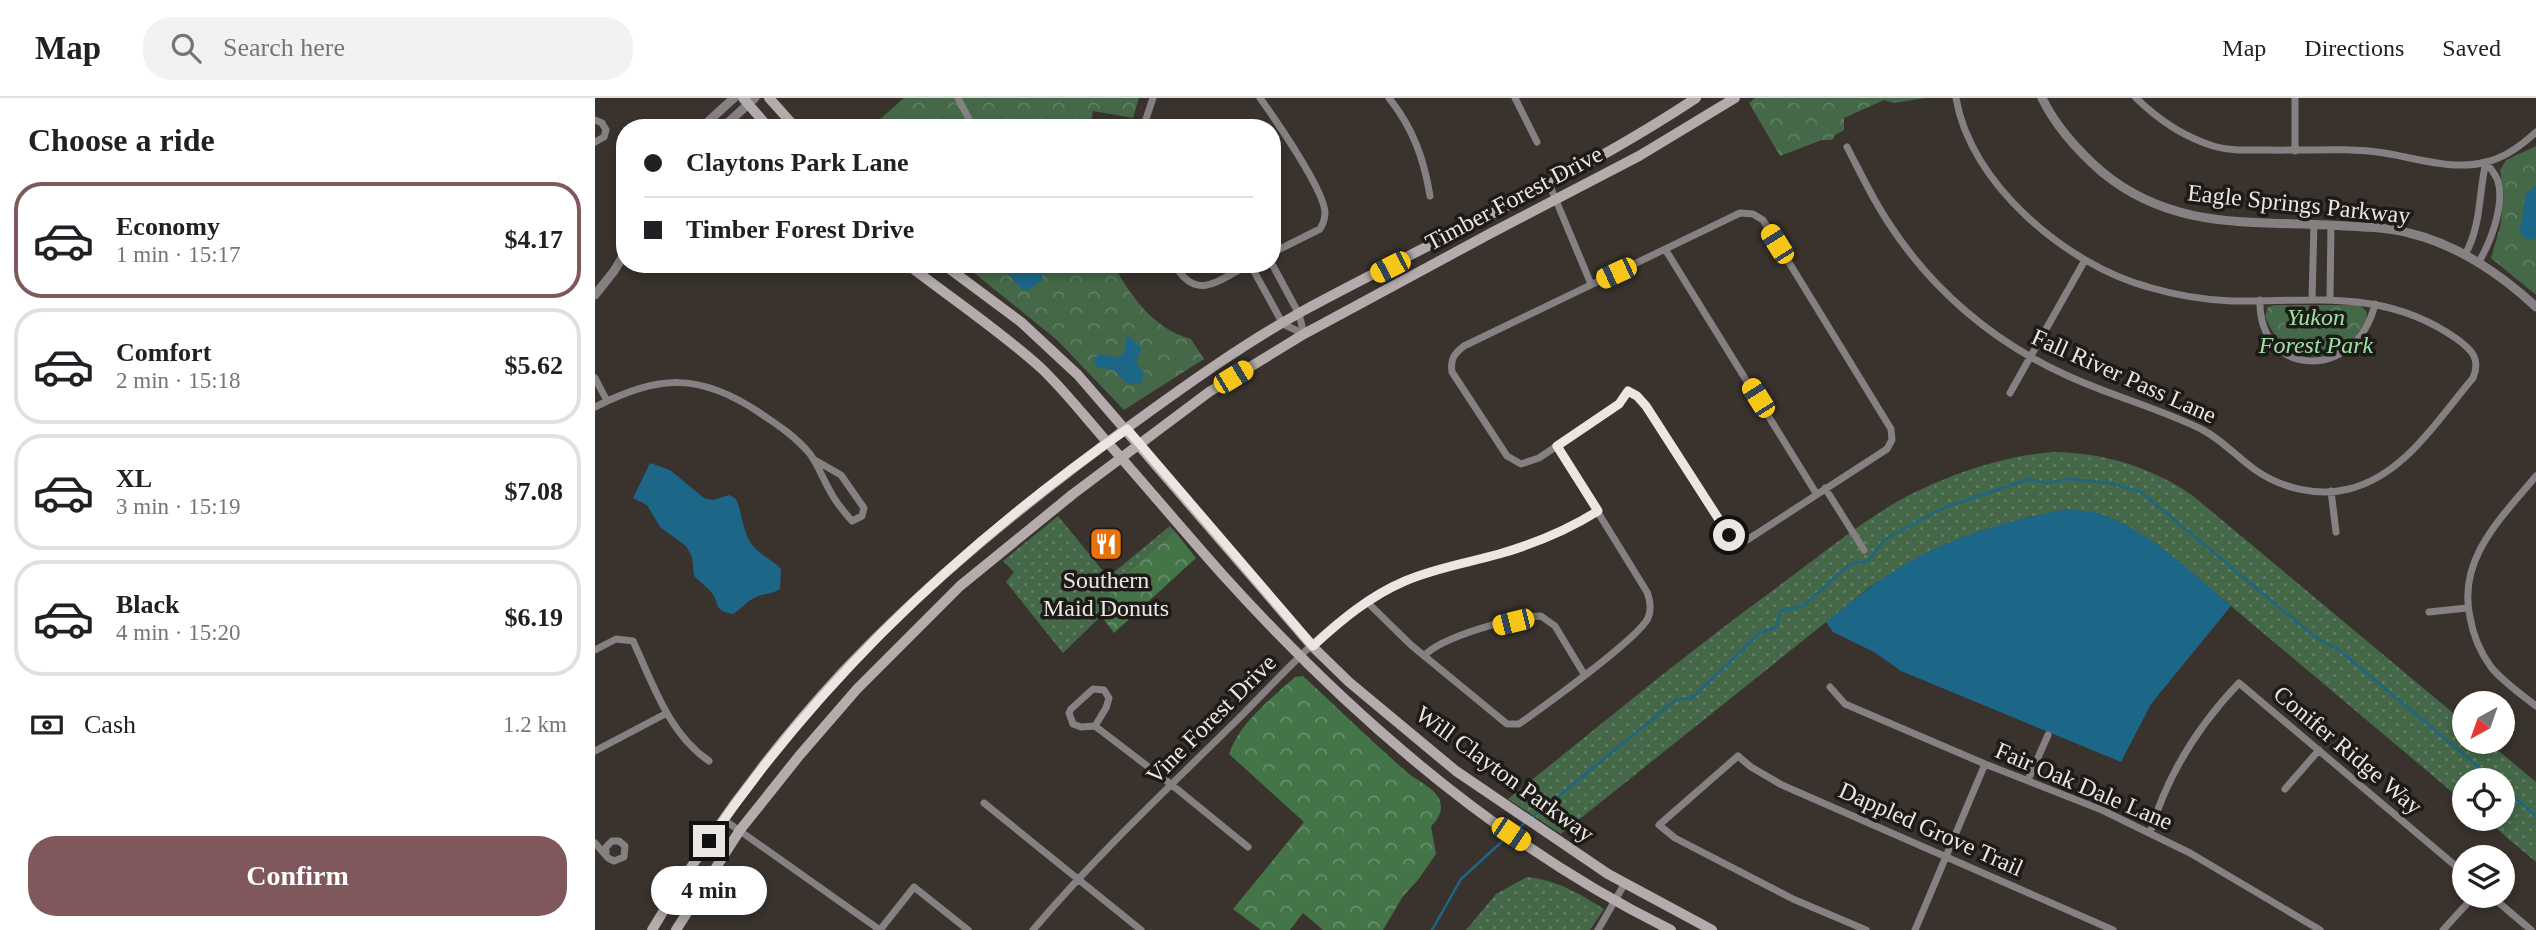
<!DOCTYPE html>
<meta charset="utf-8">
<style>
:root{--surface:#fff;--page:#f2f2f2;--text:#202124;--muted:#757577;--line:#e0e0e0;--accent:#80585b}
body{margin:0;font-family:Georgia,serif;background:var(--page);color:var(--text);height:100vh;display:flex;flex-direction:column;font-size:26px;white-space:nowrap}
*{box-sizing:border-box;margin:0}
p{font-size:23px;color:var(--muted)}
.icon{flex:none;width:38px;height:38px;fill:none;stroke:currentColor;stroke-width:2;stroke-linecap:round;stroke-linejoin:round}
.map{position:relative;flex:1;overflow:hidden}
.side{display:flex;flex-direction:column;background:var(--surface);width:595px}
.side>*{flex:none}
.hud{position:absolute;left:21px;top:21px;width:665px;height:154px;border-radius:28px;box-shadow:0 4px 10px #0003;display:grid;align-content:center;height:154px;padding:0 28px;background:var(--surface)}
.needle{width:46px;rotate:220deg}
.controls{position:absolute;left:1857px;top:593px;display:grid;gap:14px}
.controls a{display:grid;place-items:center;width:63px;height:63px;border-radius:50%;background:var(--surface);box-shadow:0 4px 10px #0003;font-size:35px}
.end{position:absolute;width:32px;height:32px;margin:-16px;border:9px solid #ece6e3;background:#111;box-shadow:0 0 0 4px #111}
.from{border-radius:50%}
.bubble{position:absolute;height:49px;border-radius:24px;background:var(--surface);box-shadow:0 4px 10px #0003;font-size:23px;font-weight:700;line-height:49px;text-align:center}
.car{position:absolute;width:21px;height:42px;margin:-21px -10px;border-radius:9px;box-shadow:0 0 5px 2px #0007;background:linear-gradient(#f5c518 24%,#345 0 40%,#f5c518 0 76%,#345 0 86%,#f5c518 0)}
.hud b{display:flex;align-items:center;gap:24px;height:66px;font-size:26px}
.hud b+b{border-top:2px solid var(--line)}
.hud i{width:18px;height:18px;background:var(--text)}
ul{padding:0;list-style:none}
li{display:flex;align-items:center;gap:21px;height:116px;margin:0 14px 10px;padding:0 14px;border:4px solid var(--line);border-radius:28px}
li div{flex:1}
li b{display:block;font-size:26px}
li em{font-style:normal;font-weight:700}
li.active{border-color:var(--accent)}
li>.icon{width:63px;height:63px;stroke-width:1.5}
h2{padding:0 28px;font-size:32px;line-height:84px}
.pay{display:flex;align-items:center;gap:18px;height:77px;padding:0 28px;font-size:26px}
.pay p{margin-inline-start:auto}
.action{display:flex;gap:14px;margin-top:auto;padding:14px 28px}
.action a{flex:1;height:80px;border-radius:28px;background:var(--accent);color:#fff;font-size:28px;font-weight:700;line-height:80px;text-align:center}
header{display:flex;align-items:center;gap:42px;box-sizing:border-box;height:98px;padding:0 35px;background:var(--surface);border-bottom:2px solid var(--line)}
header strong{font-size:33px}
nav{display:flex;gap:38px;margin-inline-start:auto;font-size:24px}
.search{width:490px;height:63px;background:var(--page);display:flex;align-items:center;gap:18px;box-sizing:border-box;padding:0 24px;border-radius:28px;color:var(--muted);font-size:26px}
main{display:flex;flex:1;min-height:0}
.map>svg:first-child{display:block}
.grass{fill:url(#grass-dots)}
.forest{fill:url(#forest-crowns)}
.park{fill:url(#park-crowns)}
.water{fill:#1c6787}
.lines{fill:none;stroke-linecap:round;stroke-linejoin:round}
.stream{stroke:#1c6787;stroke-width:2.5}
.minor{stroke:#858081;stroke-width:7}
.tertiary{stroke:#858081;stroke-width:9}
.secondary{stroke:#b3abac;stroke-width:10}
.route{stroke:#ece6e3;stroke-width:9}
.labels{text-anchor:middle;stroke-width:7;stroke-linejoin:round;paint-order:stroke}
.street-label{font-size:24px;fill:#ece6e3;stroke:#1e1a18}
.park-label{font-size:24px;font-style:italic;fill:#99e2a0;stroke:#1e1a18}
.poi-label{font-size:24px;fill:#ece6e3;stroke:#1e1a18}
</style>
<header>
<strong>Map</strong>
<div class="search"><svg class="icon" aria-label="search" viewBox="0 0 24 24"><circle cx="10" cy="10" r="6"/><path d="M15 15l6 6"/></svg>Search here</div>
<nav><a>Map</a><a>Directions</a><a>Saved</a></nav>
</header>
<main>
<section class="side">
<h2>Choose a ride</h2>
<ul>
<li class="active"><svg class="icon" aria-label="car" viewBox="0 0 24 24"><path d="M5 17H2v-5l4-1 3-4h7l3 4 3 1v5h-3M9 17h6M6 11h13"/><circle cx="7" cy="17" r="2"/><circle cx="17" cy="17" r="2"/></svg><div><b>Economy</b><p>1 min · 15:17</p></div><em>$4.17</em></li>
<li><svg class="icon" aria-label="car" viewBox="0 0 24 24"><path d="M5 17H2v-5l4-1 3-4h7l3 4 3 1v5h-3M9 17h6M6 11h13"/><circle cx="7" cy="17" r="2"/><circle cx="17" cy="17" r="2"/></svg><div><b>Comfort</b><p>2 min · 15:18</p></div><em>$5.62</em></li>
<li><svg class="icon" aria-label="car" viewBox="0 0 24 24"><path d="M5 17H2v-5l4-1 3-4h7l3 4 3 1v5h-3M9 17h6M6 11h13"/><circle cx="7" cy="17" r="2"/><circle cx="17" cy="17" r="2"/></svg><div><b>XL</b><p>3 min · 15:19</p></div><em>$7.08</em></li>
<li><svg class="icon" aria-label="car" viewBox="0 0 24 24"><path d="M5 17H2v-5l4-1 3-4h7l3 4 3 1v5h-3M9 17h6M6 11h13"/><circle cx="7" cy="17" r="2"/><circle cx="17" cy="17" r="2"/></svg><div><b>Black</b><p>4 min · 15:20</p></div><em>$6.19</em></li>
</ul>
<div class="pay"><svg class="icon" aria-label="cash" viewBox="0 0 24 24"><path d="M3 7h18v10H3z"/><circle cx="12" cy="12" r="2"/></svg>Cash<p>1.2 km</p></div>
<div class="action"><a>Confirm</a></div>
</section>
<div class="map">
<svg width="1941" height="832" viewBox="0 0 1941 832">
<defs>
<pattern id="grass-dots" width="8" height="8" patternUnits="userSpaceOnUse" patternTransform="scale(1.75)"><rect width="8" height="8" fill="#446848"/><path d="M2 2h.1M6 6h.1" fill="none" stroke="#5f7e62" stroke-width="1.8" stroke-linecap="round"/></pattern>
<pattern id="forest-crowns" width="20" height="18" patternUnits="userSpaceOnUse" patternTransform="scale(1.75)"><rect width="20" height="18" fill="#437549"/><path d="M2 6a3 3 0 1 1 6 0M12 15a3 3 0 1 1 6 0" fill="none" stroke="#678f6c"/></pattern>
<pattern id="park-crowns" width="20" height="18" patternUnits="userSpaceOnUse" patternTransform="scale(1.75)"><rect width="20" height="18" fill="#446848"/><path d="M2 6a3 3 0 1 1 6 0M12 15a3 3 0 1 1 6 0" fill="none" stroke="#5f7e62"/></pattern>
</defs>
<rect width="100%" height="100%" fill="#39322d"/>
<path class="grass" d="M1458,354C1509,355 1554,368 1597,397L1869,624V644H1893L1941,684V764L1890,721H1908V682H1869V704L1636,508L1575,457L1544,436L1437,418L1384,434L1329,456L1275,489L966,736L913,701C1002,630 1089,557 1181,490C1215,465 1248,438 1284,415C1331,384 1402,358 1458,354Z
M463,418L513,479L575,428L582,436L530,484L505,519L468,555L411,484L419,474L408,463Z
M932,779C959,781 986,796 1009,811L995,832H871L901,796Z"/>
<path class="forest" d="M579,435L582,436L601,460L519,535L504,515L519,487Z
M708,578C743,610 777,644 813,675C822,683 842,691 845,703C848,713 843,722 836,728L841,756L823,782L808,798L788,832H728L708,815L695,832H666L638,811L709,724L634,656C644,625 677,600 700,579Z"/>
<path class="park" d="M309,0H544L538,20L498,13L495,30H275Z
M1160,0H1330L1299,5L1289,2L1249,20V32L1240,37L1237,42H1227L1185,58L1154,5Z
M1941,48V197L1896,160L1905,129L1909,97L1905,72L1911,62Z
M368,166H518C536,199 559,231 596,241L609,261L529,312L462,242Z
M1680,207H1765L1771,213L1772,220C1748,271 1690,272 1670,218L1673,209Z"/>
<path class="water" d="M1941,87V139L1936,142L1929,140L1924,132L1928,117L1930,97Z
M406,166H446L448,174L446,183L433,192H427Z
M533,238L544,247L546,252L541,265L549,275L545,286L532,285L519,272L501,269L499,259L507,256L521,260L530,254V242Z
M55,365L75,372L109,400L118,402L134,397L141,401C148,416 147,436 159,449C167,458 178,462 186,471L185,491C176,497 166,495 157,501C150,505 145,512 138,516C117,512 126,506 116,494C111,488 104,483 99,478L97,459L91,448L65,429L52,407L38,400Z
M1473,411C1485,413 1500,413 1511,418C1558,436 1598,476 1636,508L1556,606L1526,664L1306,573L1279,554L1238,534L1231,524C1262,499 1293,474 1329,456C1374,434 1424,420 1473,411Z"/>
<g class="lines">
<path class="stream" d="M1908,690L1941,718
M938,719L1082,601L1097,600L1165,535L1181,529L1186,513L1208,508L1254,467L1274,462L1289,442L1348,410L1434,381L1451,385L1475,381L1514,385L1546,394L1720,539L1743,551L1899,682
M918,734L930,725
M837,832L866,781L913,738"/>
<path class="minor" d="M363,0L376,25V30
M665,0C680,21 730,93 730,115C730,121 728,126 725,131L677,155
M794,0C818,30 829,61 835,98
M920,0L942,44
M1541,0C1564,22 1587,38 1618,48C1635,53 1653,52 1671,52C1710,53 1751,49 1789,55C1821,60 1858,73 1891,64C1909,60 1927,47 1941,34
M1700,0V53
M0,22L7,25L11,32L9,39L0,44
M548,30L558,0
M1252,49C1265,74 1277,100 1293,124C1336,191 1398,244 1471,277C1516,298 1564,310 1608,332C1627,342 1641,358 1659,371C1685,390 1722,399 1754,391C1810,377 1843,321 1878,280C1886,261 1877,252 1862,241C1790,190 1719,204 1637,203C1609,202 1580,197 1553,189C1472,167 1375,86 1361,0
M955,88L996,186
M1145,115L1158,116L1168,122L1296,331L1297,342L1292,351L1152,442H1141L1130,433L1051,308L1042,297L1033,293L1024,306L944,360L926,366L912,358L857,274C855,261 859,256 869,248Z
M1070,151L1221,395
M1870,157C1887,125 1883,98 1891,64
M1883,165C1895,146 1910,107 1903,83C1901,77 1895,70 1891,64
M579,166C602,205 623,182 655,166
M655,166L688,226L709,236
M677,166L704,216L709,236
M1735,200L1736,127
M1717,201L1719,126
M1665,202C1663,280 1761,285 1780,206
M0,280L12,303
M1415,295L1490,162
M0,309C64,277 104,274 165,315C183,327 201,339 215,356C223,367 228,381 235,393C241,405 249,414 257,423L267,418L269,410L246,377L218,361
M1941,378C1907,419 1862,461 1875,519C1878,537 1885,554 1896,569C1908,584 1926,596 1941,608
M1230,390L1269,452
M1736,393L1741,434
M772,504L816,547L912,626H924C948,609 1044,540 1053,520C1057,511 1055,502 1052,494L962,348
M1834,514L1872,510
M0,552L21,541L38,543C58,586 74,636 114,663
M829,558C846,539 920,518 946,518L960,528L989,576
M1235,589L1250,606L1390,666L1507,712L1595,755L1725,832
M500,628L511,610L514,600L509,592L498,591L476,611L474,615L478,626L486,629L500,628L577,687L653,749
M0,653L72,615
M1433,682L1453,637
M1690,691L1724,652
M389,705L546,832
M128,721L285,832
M1555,735C1572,677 1602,629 1644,585L1869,775
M0,745L13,760L19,763L29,759L30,748L24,743H17L11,749V756
M1896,798L1936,832
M285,832L319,789L373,832
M438,832C500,759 570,693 638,626C684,581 728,528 784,495C821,475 861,467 900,457C937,447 970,433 1003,413
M1003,832L1030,785
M1271,832L1198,801L1080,740L1064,727L1143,658L1156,669L1187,687L1518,832
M1320,832L1390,666
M1848,832L1879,798"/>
<path class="tertiary" d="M1447,0C1461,29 1483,53 1507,74C1576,131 1651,123 1734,127C1761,129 1787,128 1814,135C1861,146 1906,176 1941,209
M106,30L139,0
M127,30L160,0
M0,197L19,173L30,155"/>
<path class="secondary" d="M148,0L174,30
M174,0L201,30
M312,166C357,201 404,232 446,270C468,291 486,314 506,337C547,383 586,430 627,476C755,618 903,747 1076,832
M348,166L426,224L483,277L717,548L754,584L861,673L1013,776L1117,832
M57,832C111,740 175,653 247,575C334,482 434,402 536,327C591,287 647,247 706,214C838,142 976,83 1101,0
M81,832L145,732L204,658L262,591L365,488L478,396L614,294L709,236L898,134L1044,58L1140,0"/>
</g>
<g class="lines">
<path class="route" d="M114,743C225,581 371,443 532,331L718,548C746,522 775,498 810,483C840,470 872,465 904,456C939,446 971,433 1003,413L962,348L1024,306L1033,293L1042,298L1051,308L1134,437"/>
</g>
<defs>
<symbol id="restaurant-square" viewBox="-11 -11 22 22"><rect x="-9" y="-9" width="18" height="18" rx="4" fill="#e8710a" stroke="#1e1a18"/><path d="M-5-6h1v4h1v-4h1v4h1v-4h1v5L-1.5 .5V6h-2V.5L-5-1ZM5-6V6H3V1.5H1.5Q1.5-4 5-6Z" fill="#fff"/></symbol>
</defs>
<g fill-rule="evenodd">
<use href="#restaurant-square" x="492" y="427" width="38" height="38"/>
</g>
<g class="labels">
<g class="street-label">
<text transform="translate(919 100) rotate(-28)" y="8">Timber Forest Drive</text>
<text transform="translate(1704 106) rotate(6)" y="8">Eagle Springs Parkway</text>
<text transform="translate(1529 278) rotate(24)" y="8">Fall River Pass Lane</text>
<text transform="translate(616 621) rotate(-45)" y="8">Vine Forest Drive</text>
<text transform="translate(1753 652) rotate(40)" y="8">Conifer Ridge Way</text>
<text transform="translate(910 676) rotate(36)" y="8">Will Clayton Parkway</text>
<text transform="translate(1489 688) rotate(23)" y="8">Fair Oak Dale Lane</text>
<text transform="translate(1336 731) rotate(24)" y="8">Dappled Grove Trail</text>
</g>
<g class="park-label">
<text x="1721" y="227">Yukon<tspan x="1721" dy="28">Forest Park</tspan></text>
</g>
<g class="poi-label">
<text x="511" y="490">Southern<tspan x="511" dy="28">Maid Donuts</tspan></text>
</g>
</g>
</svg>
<div class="controls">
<a><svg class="needle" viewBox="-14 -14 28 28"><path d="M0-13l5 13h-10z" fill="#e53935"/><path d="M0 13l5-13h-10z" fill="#757577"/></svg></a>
<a><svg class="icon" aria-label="locate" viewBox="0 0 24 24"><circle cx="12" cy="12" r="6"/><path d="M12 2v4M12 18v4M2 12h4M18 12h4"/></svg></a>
<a><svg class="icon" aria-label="layers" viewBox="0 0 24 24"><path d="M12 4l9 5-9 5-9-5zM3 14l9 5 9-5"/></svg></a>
</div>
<i class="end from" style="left:1134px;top:437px"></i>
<i class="end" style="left:114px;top:743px"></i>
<div class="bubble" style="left:56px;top:768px;width:116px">4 min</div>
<i class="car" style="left:1182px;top:146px;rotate:328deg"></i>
<i class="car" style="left:795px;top:169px;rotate:243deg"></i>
<i class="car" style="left:1021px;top:175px;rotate:245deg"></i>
<i class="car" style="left:638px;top:279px;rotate:59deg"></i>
<i class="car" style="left:1163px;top:300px;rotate:328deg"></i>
<i class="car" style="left:918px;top:524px;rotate:256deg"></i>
<i class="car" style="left:916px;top:736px;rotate:124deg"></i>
<div class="hud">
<b><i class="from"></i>Claytons Park Lane</b>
<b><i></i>Timber Forest Drive</b>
</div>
</div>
</main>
